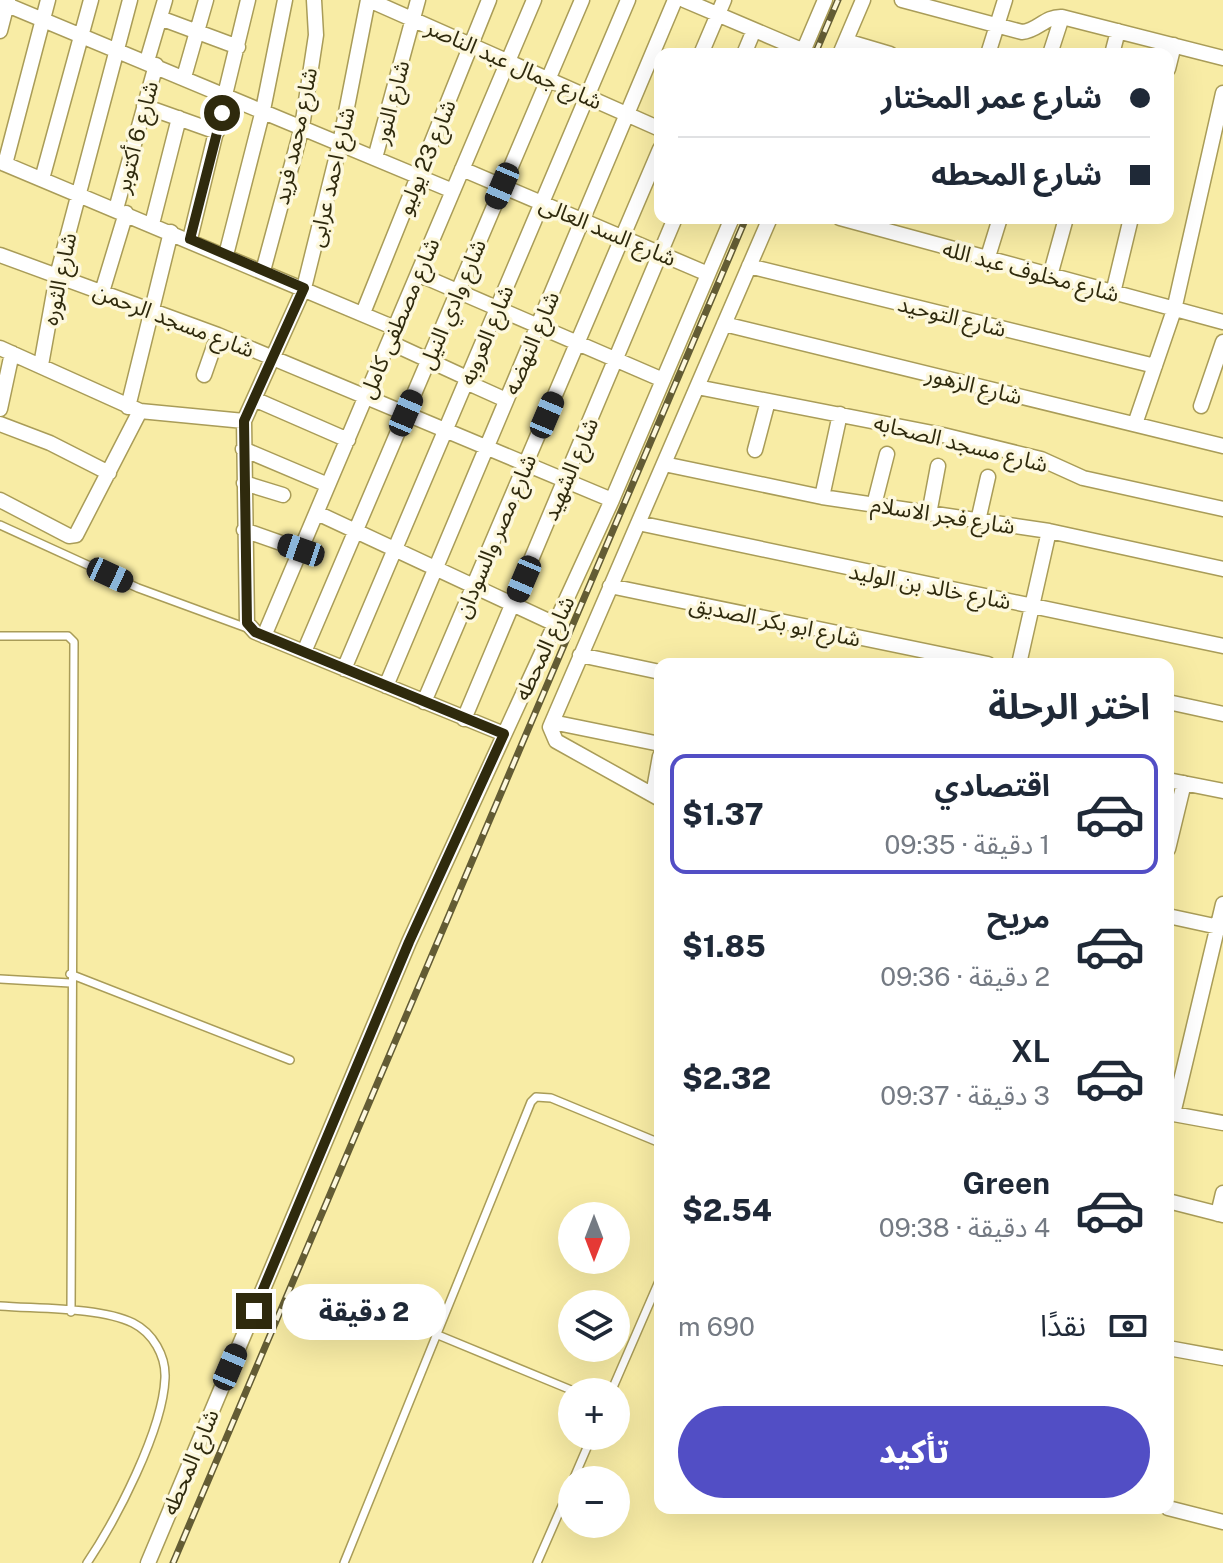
<!DOCTYPE html>
<html lang="ar">
<meta charset="utf-8">
<style>
:root{--surface:#fff;--page:#f2f2f3;--text:#1f2937;--muted:#747a83;--line:#e0e1e3;--accent:#524ec5}
body{margin:0;font-family:"Public Sans","Noto Sans Arabic",sans-serif;background:var(--page);color:var(--text);direction:rtl;height:100vh;display:flex;flex-direction:column;font-size:30px;white-space:nowrap}
*{box-sizing:border-box;margin:0}
p{font-size:26px;color:var(--muted)}
.icon{flex:none;width:44px;height:44px;fill:none;stroke:currentColor;stroke-width:2;stroke-linecap:round;stroke-linejoin:round}
.map{position:relative;flex:1;overflow:hidden;direction:ltr}
.details{position:absolute;left:654px;top:658px;width:520px;height:856px;display:flex;flex-direction:column;background:var(--surface);border-radius:16px;box-shadow:0 8px 32px #0002;direction:rtl}
.details>*{flex:none}
.banner{position:absolute;left:654px;top:48px;width:520px;height:176px;border-radius:16px;box-shadow:0 8px 32px #0002;direction:rtl;display:grid;align-content:center;height:176px;padding:0 24px;background:var(--surface)}
.needle{width:52px;rotate:180deg}
.tools{position:absolute;left:558px;top:1202px;display:grid;gap:16px}
.tools a{display:grid;place-items:center;width:72px;height:72px;border-radius:50%;background:var(--surface);box-shadow:0 8px 32px #0002;font-size:40px}
.end{position:absolute;width:36px;height:36px;margin:-18px;border:10px solid #2f2a0d;background:#fff;box-shadow:0 0 0 4px #fff}
.from{border-radius:50%}
.bubble{position:absolute;height:56px;border-radius:28px;background:var(--surface);box-shadow:0 8px 32px #0002;font-size:26px;font-weight:800;line-height:56px;text-align:center;direction:rtl}
.car{position:absolute;width:24px;height:48px;margin:-24px -12px;border-radius:10px;box-shadow:0 0 6px 2px #0007;background:linear-gradient(#222 24%,#8ab4d8 0 40%,#222 0 76%,#8ab4d8 0 86%,#222 0)}
.banner b{display:flex;align-items:center;gap:28px;height:76px;font-size:30px}
.banner b+b{border-top:2px solid var(--line)}
.banner i{width:20px;height:20px;background:var(--text)}
ul{padding:0;list-style:none}
li{display:flex;align-items:center;gap:24px;height:120px;margin:0 16px 12px;padding:0 8px;border:4px solid transparent;border-radius:16px}
li div{flex:1}
li b{display:block;font-size:30px}
li em{font-style:normal;font-weight:800}
li.selected{border-color:var(--accent)}
li>.icon{width:72px;height:72px;stroke-width:1.5}
h2{padding:0 24px;font-size:36px;line-height:96px}
.pay{display:flex;align-items:center;gap:20px;height:88px;padding:0 24px;font-size:30px}
.pay p{margin-inline-start:auto}
.cta{display:flex;gap:16px;margin-top:auto;padding:16px 24px}
.cta a{flex:1;height:92px;border-radius:48px;background:var(--accent);color:#fff;font-size:32px;font-weight:800;line-height:92px;text-align:center}
.map>svg:first-child{display:block}
.lines{fill:none;stroke-linecap:round;stroke-linejoin:round}
.service-casing{stroke:#a99c58;stroke-width:10}
.minor-casing{stroke:#a99c58;stroke-width:17}
.service{stroke:#fff;stroke-width:7}
.minor{stroke:#fff;stroke-width:14}
.rail-casing{stroke:#635c34;stroke-width:7}
.rail{stroke:#fdf8dd;stroke-width:4;stroke-dasharray:12;stroke-linecap:butt}
.route{stroke:#2f2a0d;stroke-width:10}
.labels{text-anchor:middle;stroke-width:7;stroke-linejoin:round;paint-order:stroke}
.street-label{font-size:22px;fill:#2f2a0d;stroke:#fdf8dd}
</style>
<div class="map">
<svg width="1223" height="1563" viewBox="0 0 1223 1563">
<rect width="100%" height="100%" fill="#f8eca5"/>
<g class="lines">
<defs>
<path id="service" d="M0,525L138,588L247,628
M0,636H68L74,642L71,1312
M70,974L290,1060
M0,979L70,983
M0,1306C38,1309 100,1307 133,1323C153,1333 166,1356 165,1378C163,1430 116,1520 87,1563
M438,1335L576,1392
M611,1392L660,1279
M573,1480L592,1436
M344,1563L531,1102L536,1097L551,1098L660,1143
M537,1563L572,1483"/>
<path id="minor" d="M368,0L340,143L304,288L244,421L247,623L255,632L504,734
M369,0L660,129
M684,0L804,51
M902,0L1022,32C1038,31 1045,16 1062,17L1223,58
M0,2L453,191
M160,18L238,47
M0,31L8,0
M846,41L890,54
M701,54L724,0
M744,54L754,30
M802,54L825,0
M840,54L863,0
M988,54L1005,0
M1050,54L1062,17
M1112,54L1118,31
M147,61L165,0
M1168,69L1174,45
M184,77L206,0
M144,106L217,132
M375,158L418,0
M0,162L395,328
M5,164L48,0
M462,169L708,274
M42,179L91,0
M116,209L156,65
M840,218L1223,322
M152,224L179,118
M190,239L248,0
M0,255L218,335L612,500
M226,255L263,110L285,0
M987,260L1000,218
M749,266L1155,366
M263,271L302,127L316,35L314,0
M418,274L663,380
M1050,276L1066,218
M102,292L126,213
M1113,293L1131,218
M363,313L489,0
M724,324L1223,446
M389,342L467,378
M0,348L140,411L244,421
M41,365L57,276L130,0
M204,375L218,335
M466,382L506,400
M697,387L943,435L1041,459L1083,478L1223,509
M254,399L348,440
M1201,406L1223,342
M128,407L171,232
M0,409L12,353
M0,424L50,443L109,473
M1135,424L1174,310L1223,93
M243,449L328,485
M755,450L768,401
M664,464L822,497L1049,531L1223,569
M244,483L283,495
M822,497L840,414
M0,500L69,536L76,535L140,411
M874,505L887,454
M317,513L555,624
M929,514L938,466
M978,521L988,477
M638,523L1223,646
M244,530L301,550
M610,586L988,664
M264,636L534,0
M304,652L582,0
M580,655L660,672
M1019,664L1049,531
M344,669L628,0
M386,686L675,0
M424,702L660,149
M1168,702L1223,714
M464,719L675,218
M552,722L660,744
M1168,780L1223,791
M653,795L660,756
M660,799L556,741L550,727L770,218
M1168,849L1184,783
M1168,916L1223,928
M1168,1113L1223,1123
M1173,1114L1223,904
M1168,1201L1223,1215
M1218,1214L1223,1193
M1168,1348L1223,1358
M1168,1508L1223,1522
M148,1563L409,942L612,500L732,218"/>
</defs>
<use href="#service" class="service-casing"/>
<use href="#minor" class="minor-casing"/>
<use href="#service" class="service"/>
<use href="#minor" class="minor"/>
<defs>
<path id="rail" d="M815,54L838,0
M173,1563L746,218"/>
</defs>
<use href="#rail" class="rail-casing"/>
<use href="#rail" class="rail"/>
</g>
<g class="lines">
<path class="route" d="M222,113L190,239L304,288L244,421L247,623L255,632L504,734L409,942L254,1311"/>
</g>
<g class="labels">
<g class="street-label">
<text transform="translate(514 64) rotate(24)" y="8">شارع جمال عبد الناصر</text>
<text transform="translate(391 102) rotate(-75)" y="8">شارع النور</text>
<text transform="translate(295 136) rotate(-78)" y="8">شارع محمد فريد</text>
<text transform="translate(136 137) rotate(-75)" y="8">شارع 6 أكتوبر</text>
<text transform="translate(426 157) rotate(-68)" y="8">شارع 23 يوليو</text>
<text transform="translate(331 177) rotate(-77)" y="8">شارع احمد عرابى</text>
<text transform="translate(608 231) rotate(23)" y="8">شارع السد العالى</text>
<text transform="translate(1031 271) rotate(15)" y="8">شارع مخلوف عبد الله</text>
<text transform="translate(59 279) rotate(-78)" y="8">شارع الثوره</text>
<text transform="translate(452 304) rotate(-67)" y="8">شارع وادي النيل</text>
<text transform="translate(952 316) rotate(14)" y="8">شارع التوحيد</text>
<text transform="translate(399 318) rotate(-67)" y="8">شارع مصطفى كامل</text>
<text transform="translate(174 320) rotate(21)" y="8">شارع مسجد الرحمن</text>
<text transform="translate(486 335) rotate(-67)" y="8">شارع العروبه</text>
<text transform="translate(531 343) rotate(-67)" y="8">شارع النهضه</text>
<text transform="translate(974 385) rotate(14)" y="8">شارع الزهور</text>
<text transform="translate(961 443) rotate(14)" y="8">شارع مسجد الصحابه</text>
<text transform="translate(570 469) rotate(-67)" y="8">شارع الشهيد</text>
<text transform="translate(943 515) rotate(9)" y="8">شارع فجر الاسلام</text>
<text transform="translate(495 536) rotate(-67)" y="8">شارع مصر والسودان</text>
<text transform="translate(930 586) rotate(11)" y="8">شارع خالد بن الوليد</text>
<text transform="translate(775 621) rotate(12)" y="8">شارع ابو بكر الصديق</text>
<text transform="translate(544 648) rotate(-65)" y="8">شارع المحطه</text>
<text transform="translate(190 1462) rotate(-67)" y="8">شارع المحطه</text>
</g>
</g>
</svg>
<div class="tools">
<a><svg class="needle" viewBox="-14 -14 28 28"><path d="M0-13l5 13h-10z" fill="#e53935"/><path d="M0 13l5-13h-10z" fill="#747a83"/></svg></a>
<a><svg class="icon" aria-label="layers" viewBox="0 0 24 24"><path d="M12 4l9 5-9 5-9-5zM3 14l9 5 9-5"/></svg></a>
<a>+</a>
<a>−</a>
</div>
<i class="end from" style="left:222px;top:113px"></i>
<i class="end" style="left:254px;top:1311px"></i>
<div class="bubble" style="left:282px;top:1284px;width:164px">2 دقيقة</div>
<i class="car" style="left:502px;top:186px;rotate:203deg"></i>
<i class="car" style="left:406px;top:413px;rotate:23deg"></i>
<i class="car" style="left:547px;top:415px;rotate:23deg"></i>
<i class="car" style="left:301px;top:550px;rotate:289deg"></i>
<i class="car" style="left:110px;top:575px;rotate:115deg"></i>
<i class="car" style="left:524px;top:579px;rotate:203deg"></i>
<i class="car" style="left:230px;top:1367px;rotate:23deg"></i>
<div class="banner">
<b><i class="from"></i>شارع عمر المختار</b>
<b><i></i>شارع المحطه</b>
</div>
<section class="details">
<h2>اختر الرحلة</h2>
<ul>
<li class="selected"><svg class="icon" aria-label="car" viewBox="0 0 24 24"><path d="M5 17H2v-5l4-1 3-4h7l3 4 3 1v5h-3M9 17h6M6 11h13"/><circle cx="7" cy="17" r="2"/><circle cx="17" cy="17" r="2"/></svg><div><b>اقتصادي</b><p>1 دقيقة · 09:35</p></div><em>$1.37</em></li>
<li><svg class="icon" aria-label="car" viewBox="0 0 24 24"><path d="M5 17H2v-5l4-1 3-4h7l3 4 3 1v5h-3M9 17h6M6 11h13"/><circle cx="7" cy="17" r="2"/><circle cx="17" cy="17" r="2"/></svg><div><b>مريح</b><p>2 دقيقة · 09:36</p></div><em>$1.85</em></li>
<li><svg class="icon" aria-label="car" viewBox="0 0 24 24"><path d="M5 17H2v-5l4-1 3-4h7l3 4 3 1v5h-3M9 17h6M6 11h13"/><circle cx="7" cy="17" r="2"/><circle cx="17" cy="17" r="2"/></svg><div><b>XL</b><p>3 دقيقة · 09:37</p></div><em>$2.32</em></li>
<li><svg class="icon" aria-label="car" viewBox="0 0 24 24"><path d="M5 17H2v-5l4-1 3-4h7l3 4 3 1v5h-3M9 17h6M6 11h13"/><circle cx="7" cy="17" r="2"/><circle cx="17" cy="17" r="2"/></svg><div><b>Green</b><p>4 دقيقة · 09:38</p></div><em>$2.54</em></li>
</ul>
<div class="pay"><svg class="icon" aria-label="cash" viewBox="0 0 24 24"><path d="M3 7h18v10H3z"/><circle cx="12" cy="12" r="2"/></svg>نقدًا<p>690 m</p></div>
<div class="cta"><a>تأكيد</a></div>
</section>
</div>
